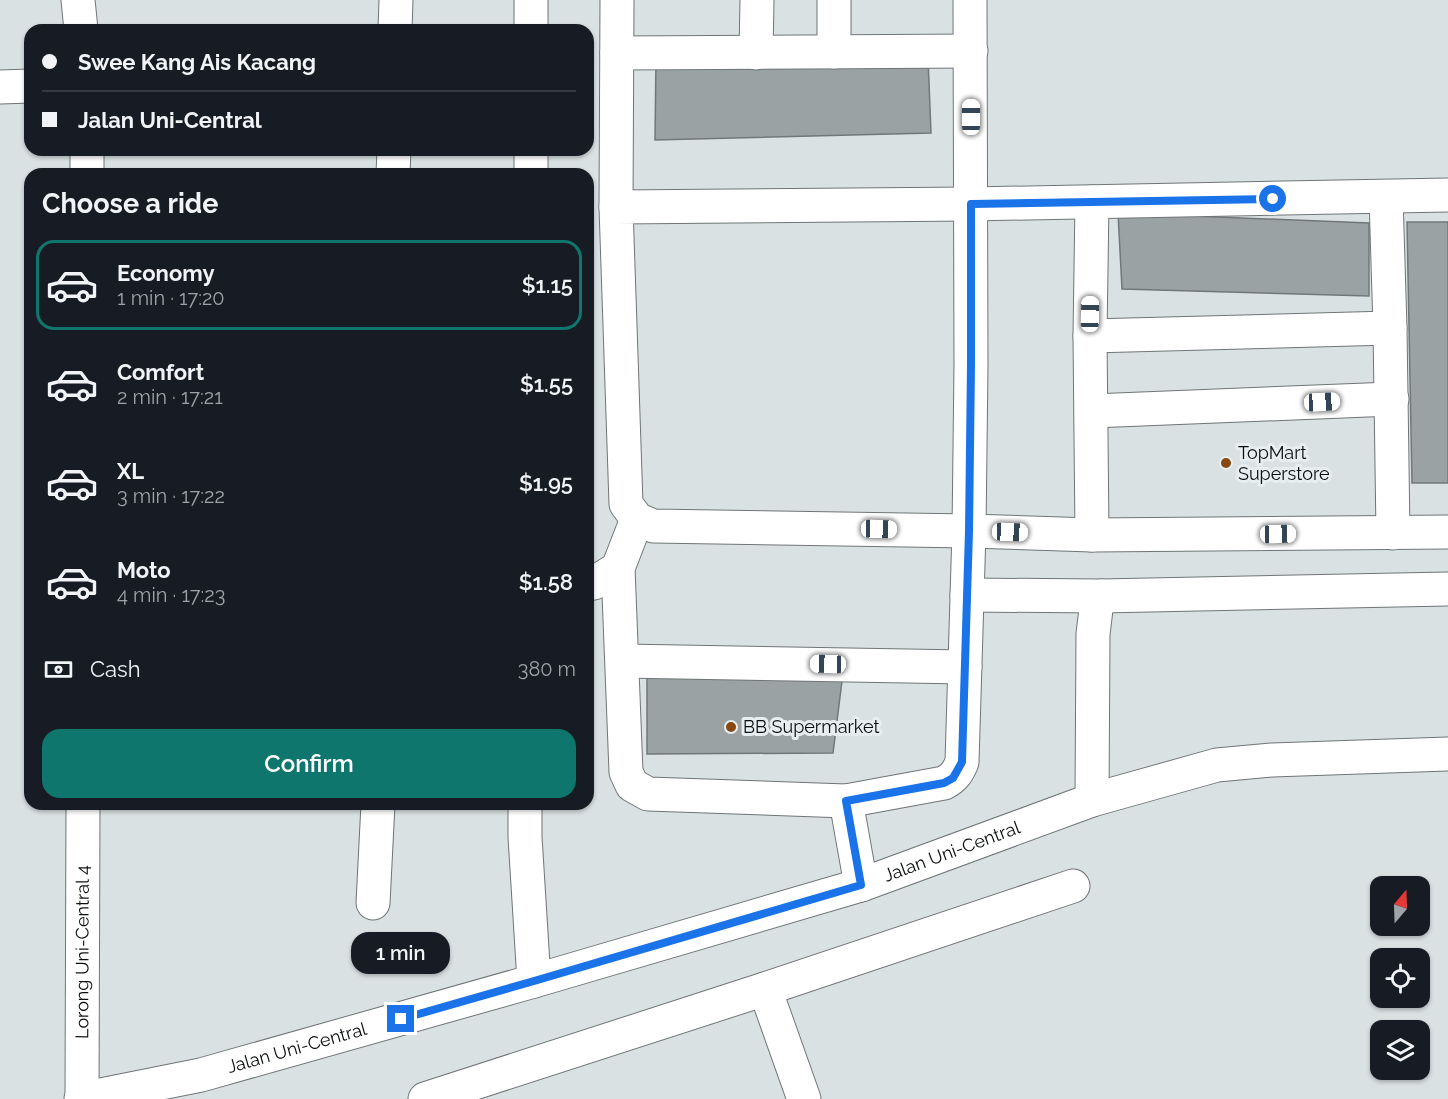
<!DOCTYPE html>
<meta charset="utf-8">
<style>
:root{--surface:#171b24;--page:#242831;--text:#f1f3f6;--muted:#9ea1a6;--line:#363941;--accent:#0f766e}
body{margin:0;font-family:Raleway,sans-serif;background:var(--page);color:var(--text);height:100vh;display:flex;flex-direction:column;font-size:22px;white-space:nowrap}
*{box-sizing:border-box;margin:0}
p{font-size:20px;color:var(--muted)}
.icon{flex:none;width:33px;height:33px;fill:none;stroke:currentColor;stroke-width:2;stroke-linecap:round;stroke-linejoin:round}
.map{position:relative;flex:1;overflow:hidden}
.panel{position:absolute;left:24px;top:168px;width:570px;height:642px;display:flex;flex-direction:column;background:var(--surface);border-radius:18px;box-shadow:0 2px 4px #0004}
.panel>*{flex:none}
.banner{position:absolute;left:24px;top:24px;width:570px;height:132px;border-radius:18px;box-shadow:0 2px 4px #0004;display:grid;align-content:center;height:132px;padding:0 18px;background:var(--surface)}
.needle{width:39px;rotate:19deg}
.tools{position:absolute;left:1370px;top:876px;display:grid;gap:12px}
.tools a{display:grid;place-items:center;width:60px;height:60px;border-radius:12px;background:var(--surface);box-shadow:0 2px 4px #0004;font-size:30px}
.end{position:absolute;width:27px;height:27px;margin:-14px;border:8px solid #1a73e8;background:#fff;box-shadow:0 0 0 3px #fff}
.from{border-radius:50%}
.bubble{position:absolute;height:42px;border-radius:18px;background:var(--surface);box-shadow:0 2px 4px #0004;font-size:20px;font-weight:600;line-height:42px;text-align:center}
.car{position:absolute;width:18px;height:36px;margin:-18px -9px;border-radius:8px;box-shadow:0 0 4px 2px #0007;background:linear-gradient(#fff 24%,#345 0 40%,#fff 0 76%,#345 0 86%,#fff 0)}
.banner b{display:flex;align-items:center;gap:21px;height:57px;font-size:22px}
.banner b+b{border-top:2px solid var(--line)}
.banner i{width:15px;height:15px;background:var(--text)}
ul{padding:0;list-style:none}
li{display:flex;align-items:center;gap:18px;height:90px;margin:0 12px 9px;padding:0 6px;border:3px solid transparent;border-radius:18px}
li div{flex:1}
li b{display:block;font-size:22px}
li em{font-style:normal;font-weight:600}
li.selected{border-color:var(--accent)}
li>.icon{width:54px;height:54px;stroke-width:1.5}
h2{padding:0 18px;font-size:27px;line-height:72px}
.pay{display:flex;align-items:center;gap:15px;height:66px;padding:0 18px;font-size:22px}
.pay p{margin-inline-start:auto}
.primary-button{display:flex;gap:12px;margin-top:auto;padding:12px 18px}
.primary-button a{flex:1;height:69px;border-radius:18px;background:var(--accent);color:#fff;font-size:24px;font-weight:600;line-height:69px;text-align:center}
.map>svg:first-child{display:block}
.building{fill:#9ba2a3;stroke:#717879;stroke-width:1.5}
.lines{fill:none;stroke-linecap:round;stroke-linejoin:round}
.minor-casing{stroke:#6f7576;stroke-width:35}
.minor{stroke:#fff;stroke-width:33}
.route{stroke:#1a73e8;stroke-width:8}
.poi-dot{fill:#884810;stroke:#e7eeef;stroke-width:2}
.labels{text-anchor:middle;stroke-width:6;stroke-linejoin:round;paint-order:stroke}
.poi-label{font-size:18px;fill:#0b0e0e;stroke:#e7eeef;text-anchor:start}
.street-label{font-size:18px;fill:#0b0e0e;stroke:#e7eeef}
</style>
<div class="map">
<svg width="1448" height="1099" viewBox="0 0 1448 1099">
<rect width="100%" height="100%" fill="#dae1e2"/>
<path class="building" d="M656,58H928L931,133L655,140Z
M1118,213L1369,223V296L1122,289Z
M1407,222H1448V483H1412Z
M653,668L842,681L833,753L647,754V679Z"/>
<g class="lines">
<defs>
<g id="minor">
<path d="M78,0L81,30"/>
<path d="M531,0V30"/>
<path d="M395,30L396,0"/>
<path d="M834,52V0"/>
<path d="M617,53L971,51"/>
<path d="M756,53L757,0"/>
<path d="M0,87L30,86"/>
<path d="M531,150V174"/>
<path d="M87,174V150"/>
<path d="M393,174L394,150"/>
<path d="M1448,195L971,204L616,207L626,504L637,519L653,526L969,531L1092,535L1448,532"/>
<path d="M1386,197L1390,328L1393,533"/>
<path d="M1092,202L1090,336L1092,535"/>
<path d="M616,207L617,0"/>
<path d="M1090,336L1390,328"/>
<path d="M1092,411L1392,399"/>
<path d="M618,568L626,772L632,785L648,794L846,801L944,783C954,778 958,772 962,762L969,531L971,365L970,0"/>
<path d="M588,584L594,583L618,568L637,519"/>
<path d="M967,595L1101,596L1448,589"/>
<path d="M623,661L965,667"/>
<path d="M1092,800L1093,634L1096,609L1101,596"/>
<path d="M846,801L861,885"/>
<path d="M525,804V837L534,981"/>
<path d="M373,903L378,804"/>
<path d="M765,989L804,1099"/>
<path id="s1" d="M81,1099L201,1075L534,981L861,885L1092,800L1217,765L1272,760L1448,754"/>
<path id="s2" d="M82,1099L83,804"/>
<path d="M425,1099L765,989L1073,886"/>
</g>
</defs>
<use href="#minor" class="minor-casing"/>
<use href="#minor" class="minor"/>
</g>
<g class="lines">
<path class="route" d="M401,1019L534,981L861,885L846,801L944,783L953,778L962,762L969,531L971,365V204L1273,199"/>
</g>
<g class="poi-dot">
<circle cx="1226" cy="463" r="6"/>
<circle cx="731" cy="727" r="6"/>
</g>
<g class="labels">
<g class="poi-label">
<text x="1238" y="459">TopMart<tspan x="1238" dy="21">Superstore</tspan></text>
<text x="743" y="733">BB Supermarket</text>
</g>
<g class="street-label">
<text dy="6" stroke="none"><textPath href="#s1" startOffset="906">Jalan Uni-Central</textPath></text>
<text dy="6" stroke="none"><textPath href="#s2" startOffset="147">Lorong Uni-Central 4</textPath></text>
<text dy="6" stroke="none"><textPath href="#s1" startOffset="222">Jalan Uni-Central</textPath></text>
</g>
</g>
</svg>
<div class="tools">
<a><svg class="needle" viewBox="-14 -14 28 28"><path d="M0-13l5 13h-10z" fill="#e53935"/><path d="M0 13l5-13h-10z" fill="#9ea1a6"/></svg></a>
<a><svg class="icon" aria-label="locate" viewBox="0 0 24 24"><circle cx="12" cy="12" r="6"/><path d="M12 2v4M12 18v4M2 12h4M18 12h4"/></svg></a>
<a><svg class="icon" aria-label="layers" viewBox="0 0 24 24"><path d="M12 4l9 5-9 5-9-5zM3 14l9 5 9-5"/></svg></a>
</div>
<i class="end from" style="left:1273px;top:199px"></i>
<i class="end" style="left:401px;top:1019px"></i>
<div class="bubble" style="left:351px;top:932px;width:99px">1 min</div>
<i class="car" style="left:971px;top:117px;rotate:0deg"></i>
<i class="car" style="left:1090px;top:314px;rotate:1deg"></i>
<i class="car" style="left:1322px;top:402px;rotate:87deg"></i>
<i class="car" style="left:879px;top:529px;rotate:91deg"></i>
<i class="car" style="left:1010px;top:532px;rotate:92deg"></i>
<i class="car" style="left:1278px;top:534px;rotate:89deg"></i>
<i class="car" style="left:828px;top:664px;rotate:271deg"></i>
<div class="banner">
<b><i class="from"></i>Swee Kang Ais Kacang</b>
<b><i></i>Jalan Uni-Central</b>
</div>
<section class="panel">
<h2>Choose a ride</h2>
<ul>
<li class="selected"><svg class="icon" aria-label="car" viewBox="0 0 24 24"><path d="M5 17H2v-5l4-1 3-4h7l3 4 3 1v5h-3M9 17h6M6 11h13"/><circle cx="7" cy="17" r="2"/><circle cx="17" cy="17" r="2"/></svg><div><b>Economy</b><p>1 min · 17:20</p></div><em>$1.15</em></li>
<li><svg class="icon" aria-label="car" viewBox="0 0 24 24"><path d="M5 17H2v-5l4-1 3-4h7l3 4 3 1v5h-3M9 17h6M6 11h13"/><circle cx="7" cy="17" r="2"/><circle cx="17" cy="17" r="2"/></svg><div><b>Comfort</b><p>2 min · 17:21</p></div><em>$1.55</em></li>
<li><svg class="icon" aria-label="car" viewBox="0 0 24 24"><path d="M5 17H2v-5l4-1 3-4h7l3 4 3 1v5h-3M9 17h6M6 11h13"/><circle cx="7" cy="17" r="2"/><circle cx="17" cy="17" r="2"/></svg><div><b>XL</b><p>3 min · 17:22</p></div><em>$1.95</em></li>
<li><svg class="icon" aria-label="car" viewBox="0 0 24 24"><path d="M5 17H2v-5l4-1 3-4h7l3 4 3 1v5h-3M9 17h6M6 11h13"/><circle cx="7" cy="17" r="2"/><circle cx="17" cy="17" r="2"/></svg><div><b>Moto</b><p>4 min · 17:23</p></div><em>$1.58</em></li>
</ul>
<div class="pay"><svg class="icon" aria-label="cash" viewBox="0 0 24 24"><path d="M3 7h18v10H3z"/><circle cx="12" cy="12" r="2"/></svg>Cash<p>380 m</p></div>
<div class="primary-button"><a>Confirm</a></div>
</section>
</div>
